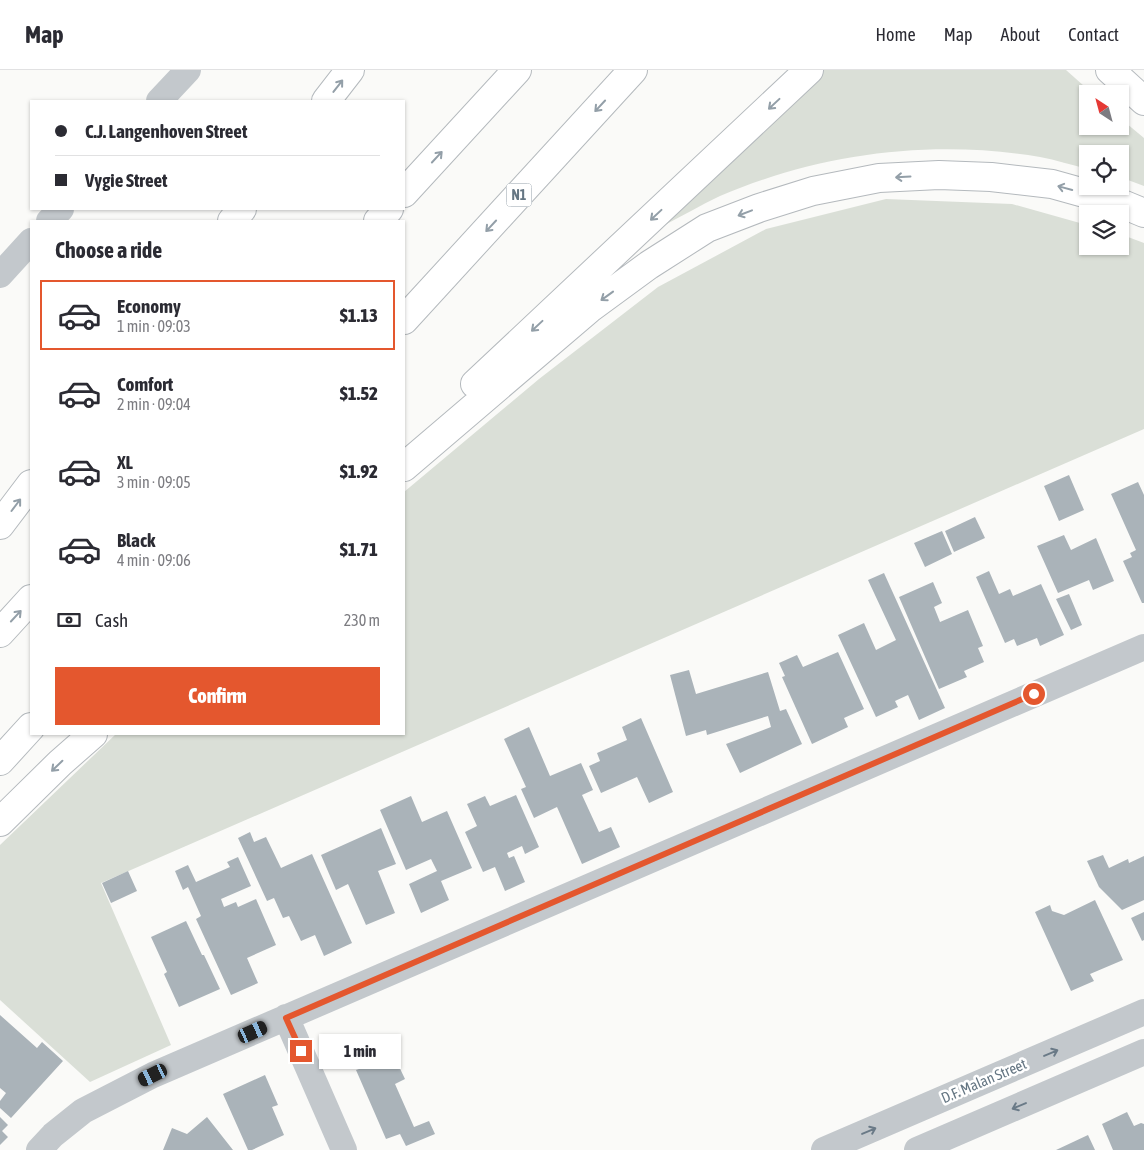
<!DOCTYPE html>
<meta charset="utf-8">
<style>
:root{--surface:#fff;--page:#f2f2f3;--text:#2b2b33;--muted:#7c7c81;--line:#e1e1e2;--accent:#e4572e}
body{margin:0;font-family:"Asap Condensed",sans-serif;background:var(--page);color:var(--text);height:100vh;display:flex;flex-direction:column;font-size:19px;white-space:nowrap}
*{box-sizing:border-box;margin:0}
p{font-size:16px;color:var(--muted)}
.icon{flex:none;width:28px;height:28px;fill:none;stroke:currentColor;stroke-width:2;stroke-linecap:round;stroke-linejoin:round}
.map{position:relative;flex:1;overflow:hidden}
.sheet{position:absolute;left:30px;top:150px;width:375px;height:515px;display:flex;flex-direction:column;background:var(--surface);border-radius:0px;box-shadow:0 1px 4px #0004}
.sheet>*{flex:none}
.guide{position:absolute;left:30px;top:30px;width:375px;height:110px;border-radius:0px;box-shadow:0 1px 4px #0004;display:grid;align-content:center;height:110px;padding:0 25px;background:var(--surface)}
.needle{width:32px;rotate:324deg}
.buttons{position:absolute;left:1079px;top:15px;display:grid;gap:10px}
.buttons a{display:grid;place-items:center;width:50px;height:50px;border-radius:0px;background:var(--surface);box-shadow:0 1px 4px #0004;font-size:25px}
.end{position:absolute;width:22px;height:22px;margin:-11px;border:6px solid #e4572e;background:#fff;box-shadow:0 0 0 2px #fff}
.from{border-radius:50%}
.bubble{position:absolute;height:35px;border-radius:0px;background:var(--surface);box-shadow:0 1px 4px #0004;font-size:16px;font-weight:800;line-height:35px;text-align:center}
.car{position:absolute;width:15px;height:30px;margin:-15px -8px;border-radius:6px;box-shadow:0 0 4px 1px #0007;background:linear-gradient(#222 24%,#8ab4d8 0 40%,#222 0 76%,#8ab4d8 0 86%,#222 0)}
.guide b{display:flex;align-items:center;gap:18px;height:48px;font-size:19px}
.guide b+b{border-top:1px solid var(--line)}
.guide i{width:12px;height:12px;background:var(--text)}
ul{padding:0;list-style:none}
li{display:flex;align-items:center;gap:15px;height:70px;margin:0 10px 8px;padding:0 15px;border:2px solid transparent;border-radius:0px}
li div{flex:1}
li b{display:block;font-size:19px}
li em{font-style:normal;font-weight:800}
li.active{border-color:var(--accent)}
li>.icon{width:45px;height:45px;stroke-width:1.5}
h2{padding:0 25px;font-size:22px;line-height:60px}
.pay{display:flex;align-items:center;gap:12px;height:55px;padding:0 25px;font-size:19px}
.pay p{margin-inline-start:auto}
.primary-button{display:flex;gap:10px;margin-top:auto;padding:10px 25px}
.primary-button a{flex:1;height:58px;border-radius:0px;background:var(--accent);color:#fff;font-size:20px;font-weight:800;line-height:58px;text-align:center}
header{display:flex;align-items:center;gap:30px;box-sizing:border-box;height:70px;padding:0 25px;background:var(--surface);border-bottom:1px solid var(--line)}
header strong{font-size:24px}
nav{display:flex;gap:28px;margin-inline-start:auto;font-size:18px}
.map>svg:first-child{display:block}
.green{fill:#dadfd7}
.building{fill:#aab3b9}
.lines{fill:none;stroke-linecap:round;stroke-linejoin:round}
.major-casing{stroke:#b5babe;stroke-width:30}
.highway-casing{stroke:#b4b9bd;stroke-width:30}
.minor{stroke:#c3c8cc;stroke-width:26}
.major{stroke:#fff;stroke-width:28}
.highway{stroke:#fff;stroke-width:28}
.oneway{stroke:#939fa8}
.oneway2{stroke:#6a7a87}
.route{stroke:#e4572e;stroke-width:6}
.labels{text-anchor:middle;stroke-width:5;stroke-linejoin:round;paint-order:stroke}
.shield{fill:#fff;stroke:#939fa8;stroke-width:1}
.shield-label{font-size:14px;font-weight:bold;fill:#657683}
.street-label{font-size:15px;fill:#657683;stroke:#fff}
</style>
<header>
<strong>Map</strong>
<nav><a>Home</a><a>Map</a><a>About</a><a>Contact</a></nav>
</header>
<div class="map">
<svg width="1144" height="1080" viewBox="0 0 1144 1080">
<rect width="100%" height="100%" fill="#fafaf8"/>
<path class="green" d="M822,0H1066L1093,24H1088V56H1120V48L1144,68V116L1120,107V84H1088L1087,99C1072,95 1056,90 1040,87C933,69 820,83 720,126C701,135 682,146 663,156L659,149Z
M886,129L1012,134L1087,155L1088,176H1120V164L1144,173V359L101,813L171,975L90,1012L0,930V775L116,664H404V422L539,309L658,217L766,159Z"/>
<path class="building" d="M1069,405L1084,440L1059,451L1044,416Z
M1138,412L1144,425V533H1142L1123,491L1132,487L1130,483L1136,480L1111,424Z
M975,447L985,468L954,482L945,461Z
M942,461L952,484L925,497L914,473Z
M1064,465L1071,480L1096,468L1114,511L1093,520L1089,510L1058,523L1037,476Z
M989,501L999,524L1010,519L1013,526L1041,514L1064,565L1040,576L1037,568L1017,576L1014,569L1005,573L976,507Z
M884,503L945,638L919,650L908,625L895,631L898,637L876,647L838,565L864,553L876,580L896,570L868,510Z
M933,512L942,533L934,537L940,552L968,540L983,576L978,578L984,592L964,601L967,607L939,619L899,527Z
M1069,524L1082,555L1071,560L1056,529Z
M838,582L864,639L844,648L848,657L812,674L782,607L785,606L779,593L797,585L803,597Z
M689,600L696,624L768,602L780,641L786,639L802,674L740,703L726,674L771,657L768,646L707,665L706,660L686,666L670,605Z
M641,648L673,722L649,733L637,707L601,723L589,696L600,691L597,683L627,670L622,657Z
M529,657L550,706L581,693L593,720L582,725L599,762L611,757L620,777L582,794L557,737L534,748L521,719L526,717L504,669Z
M516,725L539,777L525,784L522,776L507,783L509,788L514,786L525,812L505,821L495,797L483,802L465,762L477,756L467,734L485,726L490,736Z
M411,726L422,752L447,741L472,798L441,811L449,830L421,843L409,814L437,801L431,789L406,800L380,740Z
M381,758L396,794L378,801L395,843L366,855L348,814L336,820L321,785Z
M250,762L254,772L266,767L281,798L312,784L352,873L324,886L315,865L301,871L289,846L283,848L274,828L267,831L238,768Z
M1103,785L1109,798L1128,789L1129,793L1144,786V830L1122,840L1099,817L1087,791Z
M238,787L251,816L221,829L224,837L236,832L238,837L256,829L276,875L247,888L258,913L231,925L196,849L201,846L188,817L183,820L175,801L188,795L196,812L230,797L227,792Z
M128,801L137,821L111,833L102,813Z
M1095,830L1123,890L1090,904L1094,911L1071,921L1035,842L1050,835L1052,841L1064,845Z
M1144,842V870L1142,871L1131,848Z
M186,851L202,885H204L220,919L179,937L164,904L167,902L151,867Z
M0,945L37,978L42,972L63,991L11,1048L0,1038V1031L6,1023L0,1018Z
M380,980L384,989L393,984L405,1009L395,1014L414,1057L429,1051L435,1064L406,1076L400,1064L386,1069L356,1000L362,998L358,990Z
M265,1005L278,1035L272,1037L284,1065L252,1080H248L223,1024Z
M1127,1042L1134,1056L1141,1053L1144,1054V1080H1113L1102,1054Z
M0,1047L8,1055L2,1061L8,1067L0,1075Z
M207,1047L233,1080H163L172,1058L187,1064Z
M1088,1065L1095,1080H1056Z"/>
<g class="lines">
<defs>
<path id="major" d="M1110,0L1144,31"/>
<path id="highway" d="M326,31L350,0
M404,123L517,0
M232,151L242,139
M378,151L389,139
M404,250L633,0
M475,314L809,0
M404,397L589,239L649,195L707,158L759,138L813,121L879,108L939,105L991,107L1052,114L1120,133L1144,143
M0,455L31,414
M0,563L31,529
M0,691L31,657
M0,752L60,693L93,664"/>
</defs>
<use href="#major" class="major-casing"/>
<use href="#highway" class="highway-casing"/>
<path class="minor" d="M159,31L188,0
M49,151L61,139
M0,205L31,171
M286,947L344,1080
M39,1080L53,1065L83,1041L153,1005L1144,577
M824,1080L1144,942
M917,1080L1144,982"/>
<use href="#major" class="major"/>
<use href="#highway" class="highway"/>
</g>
<defs><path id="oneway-shaft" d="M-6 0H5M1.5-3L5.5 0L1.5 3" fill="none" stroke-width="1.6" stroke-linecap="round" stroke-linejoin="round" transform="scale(1.25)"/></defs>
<g class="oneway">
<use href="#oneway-shaft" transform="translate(338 16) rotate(-52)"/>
<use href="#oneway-shaft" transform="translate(774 34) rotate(137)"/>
<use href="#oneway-shaft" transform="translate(600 36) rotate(133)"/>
<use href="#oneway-shaft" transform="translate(437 87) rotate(-47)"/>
<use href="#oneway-shaft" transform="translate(903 107) rotate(177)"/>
<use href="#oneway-shaft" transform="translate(1065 118) rotate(-165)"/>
<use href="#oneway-shaft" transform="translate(745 143) rotate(159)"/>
<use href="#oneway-shaft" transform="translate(656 145) rotate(137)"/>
<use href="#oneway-shaft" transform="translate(491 156) rotate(133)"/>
<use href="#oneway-shaft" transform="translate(607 226) rotate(144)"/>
<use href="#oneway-shaft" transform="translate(537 256) rotate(137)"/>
<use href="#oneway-shaft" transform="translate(16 435) rotate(-53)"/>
<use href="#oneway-shaft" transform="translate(16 546) rotate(-47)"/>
<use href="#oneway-shaft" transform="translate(57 696) rotate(136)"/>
</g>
<g class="oneway2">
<use href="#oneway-shaft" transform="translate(1051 983) rotate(-23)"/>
<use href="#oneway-shaft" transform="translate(1019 1036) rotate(157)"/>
<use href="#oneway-shaft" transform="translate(869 1061) rotate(-23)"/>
</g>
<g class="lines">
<path class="route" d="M301,981L286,948L1034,624"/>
</g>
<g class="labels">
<rect class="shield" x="506.5" y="113.5" width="25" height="23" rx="4"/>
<g class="shield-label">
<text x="519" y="130">N1</text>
</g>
<g class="street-label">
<text transform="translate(984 1011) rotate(-23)" y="5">D.F. Malan Street</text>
</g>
</g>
</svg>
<div class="buttons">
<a><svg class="needle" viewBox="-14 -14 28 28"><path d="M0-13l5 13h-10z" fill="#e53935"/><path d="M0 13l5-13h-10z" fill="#7c7c81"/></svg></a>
<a><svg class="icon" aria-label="locate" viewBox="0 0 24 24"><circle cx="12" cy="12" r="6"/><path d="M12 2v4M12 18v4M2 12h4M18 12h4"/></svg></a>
<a><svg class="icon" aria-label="layers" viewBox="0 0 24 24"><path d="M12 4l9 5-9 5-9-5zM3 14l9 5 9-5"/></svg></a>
</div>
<i class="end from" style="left:1034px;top:624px"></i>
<i class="end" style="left:301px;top:981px"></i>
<div class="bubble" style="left:319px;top:964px;width:82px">1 min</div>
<i class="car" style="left:253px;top:962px;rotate:66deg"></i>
<i class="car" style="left:153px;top:1005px;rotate:244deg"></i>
<div class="guide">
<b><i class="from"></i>C.J. Langenhoven Street</b>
<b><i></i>Vygie Street</b>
</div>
<section class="sheet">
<h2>Choose a ride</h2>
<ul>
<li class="active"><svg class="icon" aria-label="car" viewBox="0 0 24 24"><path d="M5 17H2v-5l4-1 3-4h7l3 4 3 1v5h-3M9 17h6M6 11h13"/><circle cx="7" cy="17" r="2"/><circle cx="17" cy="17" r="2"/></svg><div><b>Economy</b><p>1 min · 09:03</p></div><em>$1.13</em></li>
<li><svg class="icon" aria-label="car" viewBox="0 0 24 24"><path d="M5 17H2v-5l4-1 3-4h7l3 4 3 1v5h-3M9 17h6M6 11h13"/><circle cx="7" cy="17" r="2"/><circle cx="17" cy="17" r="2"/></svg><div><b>Comfort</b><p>2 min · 09:04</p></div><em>$1.52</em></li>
<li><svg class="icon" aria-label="car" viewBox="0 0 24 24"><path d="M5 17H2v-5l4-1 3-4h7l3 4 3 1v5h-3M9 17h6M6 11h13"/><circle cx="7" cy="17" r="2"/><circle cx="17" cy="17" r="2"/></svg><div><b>XL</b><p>3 min · 09:05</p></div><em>$1.92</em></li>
<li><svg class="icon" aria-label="car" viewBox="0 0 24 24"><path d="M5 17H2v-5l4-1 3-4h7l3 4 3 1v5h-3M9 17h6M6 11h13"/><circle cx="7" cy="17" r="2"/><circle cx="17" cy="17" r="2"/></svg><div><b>Black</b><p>4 min · 09:06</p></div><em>$1.71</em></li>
</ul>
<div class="pay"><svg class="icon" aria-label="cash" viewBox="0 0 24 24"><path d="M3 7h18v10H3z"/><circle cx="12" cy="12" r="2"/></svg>Cash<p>230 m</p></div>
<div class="primary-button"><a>Confirm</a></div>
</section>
</div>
